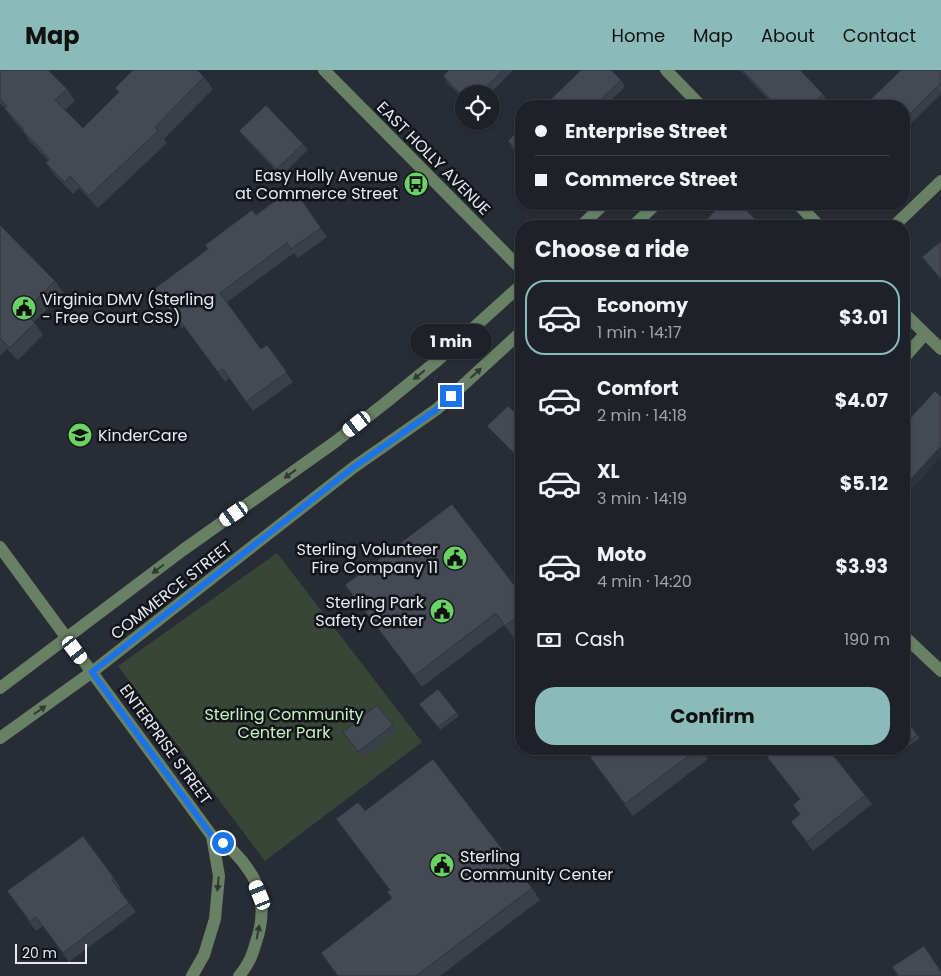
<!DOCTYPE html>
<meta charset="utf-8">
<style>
:root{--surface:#1e2128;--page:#262930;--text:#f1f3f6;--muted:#a1a3a8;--line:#3c3e45;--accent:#8bbbb9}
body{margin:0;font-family:Poppins,sans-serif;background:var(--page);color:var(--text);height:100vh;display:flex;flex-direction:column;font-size:19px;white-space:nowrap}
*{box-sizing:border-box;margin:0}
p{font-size:16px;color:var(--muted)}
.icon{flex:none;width:28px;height:28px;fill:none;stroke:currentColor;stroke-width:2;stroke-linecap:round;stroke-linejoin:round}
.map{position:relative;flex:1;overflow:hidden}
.details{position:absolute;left:515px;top:150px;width:395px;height:535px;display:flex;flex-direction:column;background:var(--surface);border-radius:20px;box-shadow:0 1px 4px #0004,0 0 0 1px var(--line)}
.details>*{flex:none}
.guide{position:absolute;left:515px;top:30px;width:395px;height:110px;border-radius:20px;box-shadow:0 1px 4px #0004,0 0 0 1px var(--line);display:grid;align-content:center;height:110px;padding:0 20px;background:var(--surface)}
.fabs{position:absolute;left:455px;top:15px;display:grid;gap:10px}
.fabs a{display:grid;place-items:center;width:45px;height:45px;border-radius:50%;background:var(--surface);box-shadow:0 1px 4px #0004,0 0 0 1px var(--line);font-size:25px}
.scale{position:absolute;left:15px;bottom:12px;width:72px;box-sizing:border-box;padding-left:5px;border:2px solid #e6e9f0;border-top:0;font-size:14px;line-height:18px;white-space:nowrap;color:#e6e9f0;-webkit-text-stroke:4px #121419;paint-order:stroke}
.end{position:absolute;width:22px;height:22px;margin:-11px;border:6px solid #1a73e8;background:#fff;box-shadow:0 0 0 2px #fff}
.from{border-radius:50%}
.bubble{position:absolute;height:35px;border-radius:18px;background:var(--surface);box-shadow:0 1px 4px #0004,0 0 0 1px var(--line);font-size:16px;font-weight:700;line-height:35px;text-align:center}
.car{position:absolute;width:15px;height:30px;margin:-15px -8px;border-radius:6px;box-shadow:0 0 4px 1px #0007;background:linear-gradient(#fff 24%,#345 0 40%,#fff 0 76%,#345 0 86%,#fff 0)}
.guide b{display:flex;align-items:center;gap:18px;height:48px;font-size:19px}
.guide b+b{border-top:1px solid var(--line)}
.guide i{width:12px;height:12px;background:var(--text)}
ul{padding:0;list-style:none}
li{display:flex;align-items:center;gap:15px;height:75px;margin:0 10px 8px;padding:0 10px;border:2px solid transparent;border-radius:20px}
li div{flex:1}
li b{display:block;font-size:19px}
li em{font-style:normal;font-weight:700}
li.active{border-color:var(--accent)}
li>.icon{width:45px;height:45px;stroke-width:1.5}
h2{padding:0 20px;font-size:22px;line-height:60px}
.pay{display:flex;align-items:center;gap:12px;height:55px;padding:0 20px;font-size:19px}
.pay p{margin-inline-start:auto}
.primary-button{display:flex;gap:10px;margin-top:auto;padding:10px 20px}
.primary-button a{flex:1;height:58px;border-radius:20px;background:var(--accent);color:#111;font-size:20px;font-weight:700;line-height:58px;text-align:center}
header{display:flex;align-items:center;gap:30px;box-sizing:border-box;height:70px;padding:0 25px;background:var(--accent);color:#111}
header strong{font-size:24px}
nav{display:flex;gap:28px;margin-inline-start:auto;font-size:18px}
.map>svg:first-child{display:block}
.green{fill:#374636}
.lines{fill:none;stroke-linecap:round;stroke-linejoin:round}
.minor{stroke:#688165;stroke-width:12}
.wall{fill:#3b3f48}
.shaded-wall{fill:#30333b}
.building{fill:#454954;stroke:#30333b}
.oneway{fill:#303a34}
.route{stroke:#1a73e8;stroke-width:6}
.labels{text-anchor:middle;stroke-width:5;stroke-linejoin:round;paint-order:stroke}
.street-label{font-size:16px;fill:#e6e9f0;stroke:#121419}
.poi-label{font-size:16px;fill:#e6e9f0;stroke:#121419;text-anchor:end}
.park-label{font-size:16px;fill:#c2f0be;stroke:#121419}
</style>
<header>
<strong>Map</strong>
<nav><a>Home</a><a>Map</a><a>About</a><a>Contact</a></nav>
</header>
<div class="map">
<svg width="941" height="906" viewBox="0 0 941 906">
<rect width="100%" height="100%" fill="#282c35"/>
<path class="green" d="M277,483L422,672L265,791L118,596Z"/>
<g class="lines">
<path class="minor" d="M324,0L521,199
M666,0L701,36
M798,134L819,156
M581,156L604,134
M633,156L656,134
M894,156L941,111
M904,243L941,279
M904,288L925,264
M0,477L212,766C220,771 228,775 234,782C245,793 257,810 260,825C263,840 261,858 256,872C252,886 249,894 239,906
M904,566L941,601
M0,618L183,480L335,372L384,334L438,290L521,215
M0,668L92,602L354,397L437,339L521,262
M192,906L204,885L215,849L219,806L212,766"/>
</g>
<path class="wall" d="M0,0L67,19L75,31L65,40L83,58L119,23L115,18L204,7L213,19L164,69L167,73L98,138L79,118L73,124L54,104L46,93L48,90L30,72L22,60L13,50L4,38H5L0,33Z
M449,0H513L490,24H464V29L447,13L443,6Z
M740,0H800L823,24L827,30L821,36H775Z
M941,0V24L904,60V36Z
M621,10L625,17L605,36H544Z
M521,58V87L512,78L508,71Z
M239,61L303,74L308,80L281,106L244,67Z
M293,118L327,167L298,188L294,183L227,232L261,279L267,275L293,312L253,341L229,308L225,312L184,256L182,258L154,219Z
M0,155L55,211L64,223L34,252L43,265L18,290L7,279L0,286Z
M941,171V210L922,187Z
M521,349V391L487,356Z
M345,515L521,524V562L514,568L504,555L422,617Z
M419,634L457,643L459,646L440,660Z
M904,646L920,668L897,684L894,679H904Z
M393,655L397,661L363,688L343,662Z
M601,679H701L708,689L633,746L590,687Z
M767,687L865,725L872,734L813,781L791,752L800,745L793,735L800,729Z
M365,741L532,818L540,830L440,906H338L321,883L392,829L390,820L336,749Z
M114,808L121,818L119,819L136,842L69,892L43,856L36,861L14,831Z"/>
<path class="shaded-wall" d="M941,376V387L904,428V417Z"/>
<path class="building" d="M0,0H48L67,19L55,30L83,58L119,22L115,18L133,0H197L204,7L155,57L158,61L89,126L70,106L65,112L46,93L50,89L22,60L24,59L4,38L7,36L0,29Z
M449,0H503L479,24H464V27L443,6Z
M581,0H611L621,10L594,36H544Z
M742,0H800L823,24L810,36H777Z
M901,0H941V13L904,50V36H864Z
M266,35L303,74L277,99L239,61Z
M521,58V85L508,71Z
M293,118L321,158L291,179L287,173L220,223L261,279L267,275L287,302L246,332L223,299L218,302L177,247L175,249L154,219L208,179L205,175L252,140L256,145Z
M722,134H740L760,154L758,156H700Z
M0,155L55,211L24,242L35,253L10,278L0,268Z
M941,171V209L922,187Z
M935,321L941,327V376L904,417V362L907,358L904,355Z
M508,336L521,349V390L487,356Z
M452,434L521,524V544L505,556L496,543L414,606L345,515Z
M438,619L457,643L438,657L419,634Z
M377,635L393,655L358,682L343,662Z
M904,646L917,665L904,674Z
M601,679H698L625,734L590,687Z
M778,679H828L865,725L807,772L791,752L800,744L793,735L800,729L767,687Z
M433,689L532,818L416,906H338L321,883L392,828L387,822L390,820L336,749L358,732L365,741Z
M83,766L114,808L112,810L129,833L63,883L36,847L30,851L7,821Z
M924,876L941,902V906H895L898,905L892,897Z"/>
<defs><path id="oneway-solid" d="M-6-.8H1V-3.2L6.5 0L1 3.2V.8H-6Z" transform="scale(1.25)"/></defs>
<g class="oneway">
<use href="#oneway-solid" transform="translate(476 303) rotate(-42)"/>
<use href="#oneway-solid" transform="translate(419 305) rotate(141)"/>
<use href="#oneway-solid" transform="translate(290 404) rotate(144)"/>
<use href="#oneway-solid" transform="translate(158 499) rotate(143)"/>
<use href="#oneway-solid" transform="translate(40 640) rotate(-35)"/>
<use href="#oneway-solid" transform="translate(218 814) rotate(95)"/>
<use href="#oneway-solid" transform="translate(258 862) rotate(-79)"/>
</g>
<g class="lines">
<path class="route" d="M223,773L212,766L92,602L354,397L437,339L451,326"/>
</g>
<defs>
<symbol id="bus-disc" viewBox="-11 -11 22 22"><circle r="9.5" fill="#69d464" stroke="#121419"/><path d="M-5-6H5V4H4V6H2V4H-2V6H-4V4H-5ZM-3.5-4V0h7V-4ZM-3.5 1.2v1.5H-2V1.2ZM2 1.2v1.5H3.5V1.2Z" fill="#111"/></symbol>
<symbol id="civic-disc" viewBox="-11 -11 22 22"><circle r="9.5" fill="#69d464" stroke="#121419"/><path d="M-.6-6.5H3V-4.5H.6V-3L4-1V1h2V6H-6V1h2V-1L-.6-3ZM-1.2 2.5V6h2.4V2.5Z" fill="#111"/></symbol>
<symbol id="school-disc" viewBox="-11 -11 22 22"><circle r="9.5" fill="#69d464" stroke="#121419"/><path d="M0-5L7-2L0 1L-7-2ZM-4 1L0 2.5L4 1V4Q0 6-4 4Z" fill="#111"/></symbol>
</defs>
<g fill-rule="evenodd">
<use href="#bus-disc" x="402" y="100" width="28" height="28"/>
<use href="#civic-disc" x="10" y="224" width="28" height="28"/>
<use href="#school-disc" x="66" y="351" width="28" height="28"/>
<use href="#civic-disc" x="441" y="474" width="28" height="28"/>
<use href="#civic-disc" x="428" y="527" width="28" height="28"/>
<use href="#civic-disc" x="428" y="781" width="28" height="28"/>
</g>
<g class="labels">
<g class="street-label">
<text transform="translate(434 88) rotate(45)" y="6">EAST HOLLY AVENUE</text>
<text transform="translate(171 520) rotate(-38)" y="6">COMMERCE STREET</text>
<text transform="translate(166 674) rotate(54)" y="6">ENTERPRISE STREET</text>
</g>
<g class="poi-label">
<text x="398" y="111">Easy Holly Avenue<tspan x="398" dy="18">at Commerce Street</tspan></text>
<text x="42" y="235" text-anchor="start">Virginia DMV (Sterling<tspan x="42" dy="18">- Free Court CSS)</tspan></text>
<text x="98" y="371" text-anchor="start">KinderCare</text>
<text x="438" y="485">Sterling Volunteer<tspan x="438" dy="18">Fire Company 11</tspan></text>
<text x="424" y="538">Sterling Park<tspan x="424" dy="18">Safety Center</tspan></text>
<text x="460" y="792" text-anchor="start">Sterling<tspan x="460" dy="18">Community Center</tspan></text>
</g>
<g class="park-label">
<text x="284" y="650">Sterling Community<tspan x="284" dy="18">Center Park</tspan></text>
</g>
</g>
</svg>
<div class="fabs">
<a><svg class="icon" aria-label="locate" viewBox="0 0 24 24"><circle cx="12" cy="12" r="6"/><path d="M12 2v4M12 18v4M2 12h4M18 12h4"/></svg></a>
</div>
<div class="scale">20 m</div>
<i class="end from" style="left:223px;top:773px"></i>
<i class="end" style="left:451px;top:326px"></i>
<div class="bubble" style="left:410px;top:254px;width:82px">1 min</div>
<i class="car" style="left:357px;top:354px;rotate:232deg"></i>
<i class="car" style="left:234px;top:444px;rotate:235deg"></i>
<i class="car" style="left:75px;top:580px;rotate:143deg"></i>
<i class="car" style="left:260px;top:825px;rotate:338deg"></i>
<div class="guide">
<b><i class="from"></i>Enterprise Street</b>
<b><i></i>Commerce Street</b>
</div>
<section class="details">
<h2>Choose a ride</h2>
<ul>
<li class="active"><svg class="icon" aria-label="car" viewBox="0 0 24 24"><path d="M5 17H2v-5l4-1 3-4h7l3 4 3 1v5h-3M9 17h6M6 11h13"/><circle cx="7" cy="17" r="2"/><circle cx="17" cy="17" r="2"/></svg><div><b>Economy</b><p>1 min · 14:17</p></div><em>$3.01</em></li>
<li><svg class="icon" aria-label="car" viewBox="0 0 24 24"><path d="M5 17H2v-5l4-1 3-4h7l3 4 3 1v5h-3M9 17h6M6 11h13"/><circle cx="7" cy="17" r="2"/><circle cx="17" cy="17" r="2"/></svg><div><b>Comfort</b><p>2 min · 14:18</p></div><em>$4.07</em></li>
<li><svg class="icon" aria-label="car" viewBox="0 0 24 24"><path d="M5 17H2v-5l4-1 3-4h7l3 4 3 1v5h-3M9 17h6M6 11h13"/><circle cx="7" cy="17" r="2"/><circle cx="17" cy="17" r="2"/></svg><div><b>XL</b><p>3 min · 14:19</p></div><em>$5.12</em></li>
<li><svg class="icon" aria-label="car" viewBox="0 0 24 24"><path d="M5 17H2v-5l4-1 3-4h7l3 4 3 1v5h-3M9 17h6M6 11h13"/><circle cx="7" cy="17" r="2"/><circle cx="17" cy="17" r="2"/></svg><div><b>Moto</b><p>4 min · 14:20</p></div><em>$3.93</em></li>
</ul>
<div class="pay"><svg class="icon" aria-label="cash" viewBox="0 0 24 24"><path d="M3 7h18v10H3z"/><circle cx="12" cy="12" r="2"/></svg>Cash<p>190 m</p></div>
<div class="primary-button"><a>Confirm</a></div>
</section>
</div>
